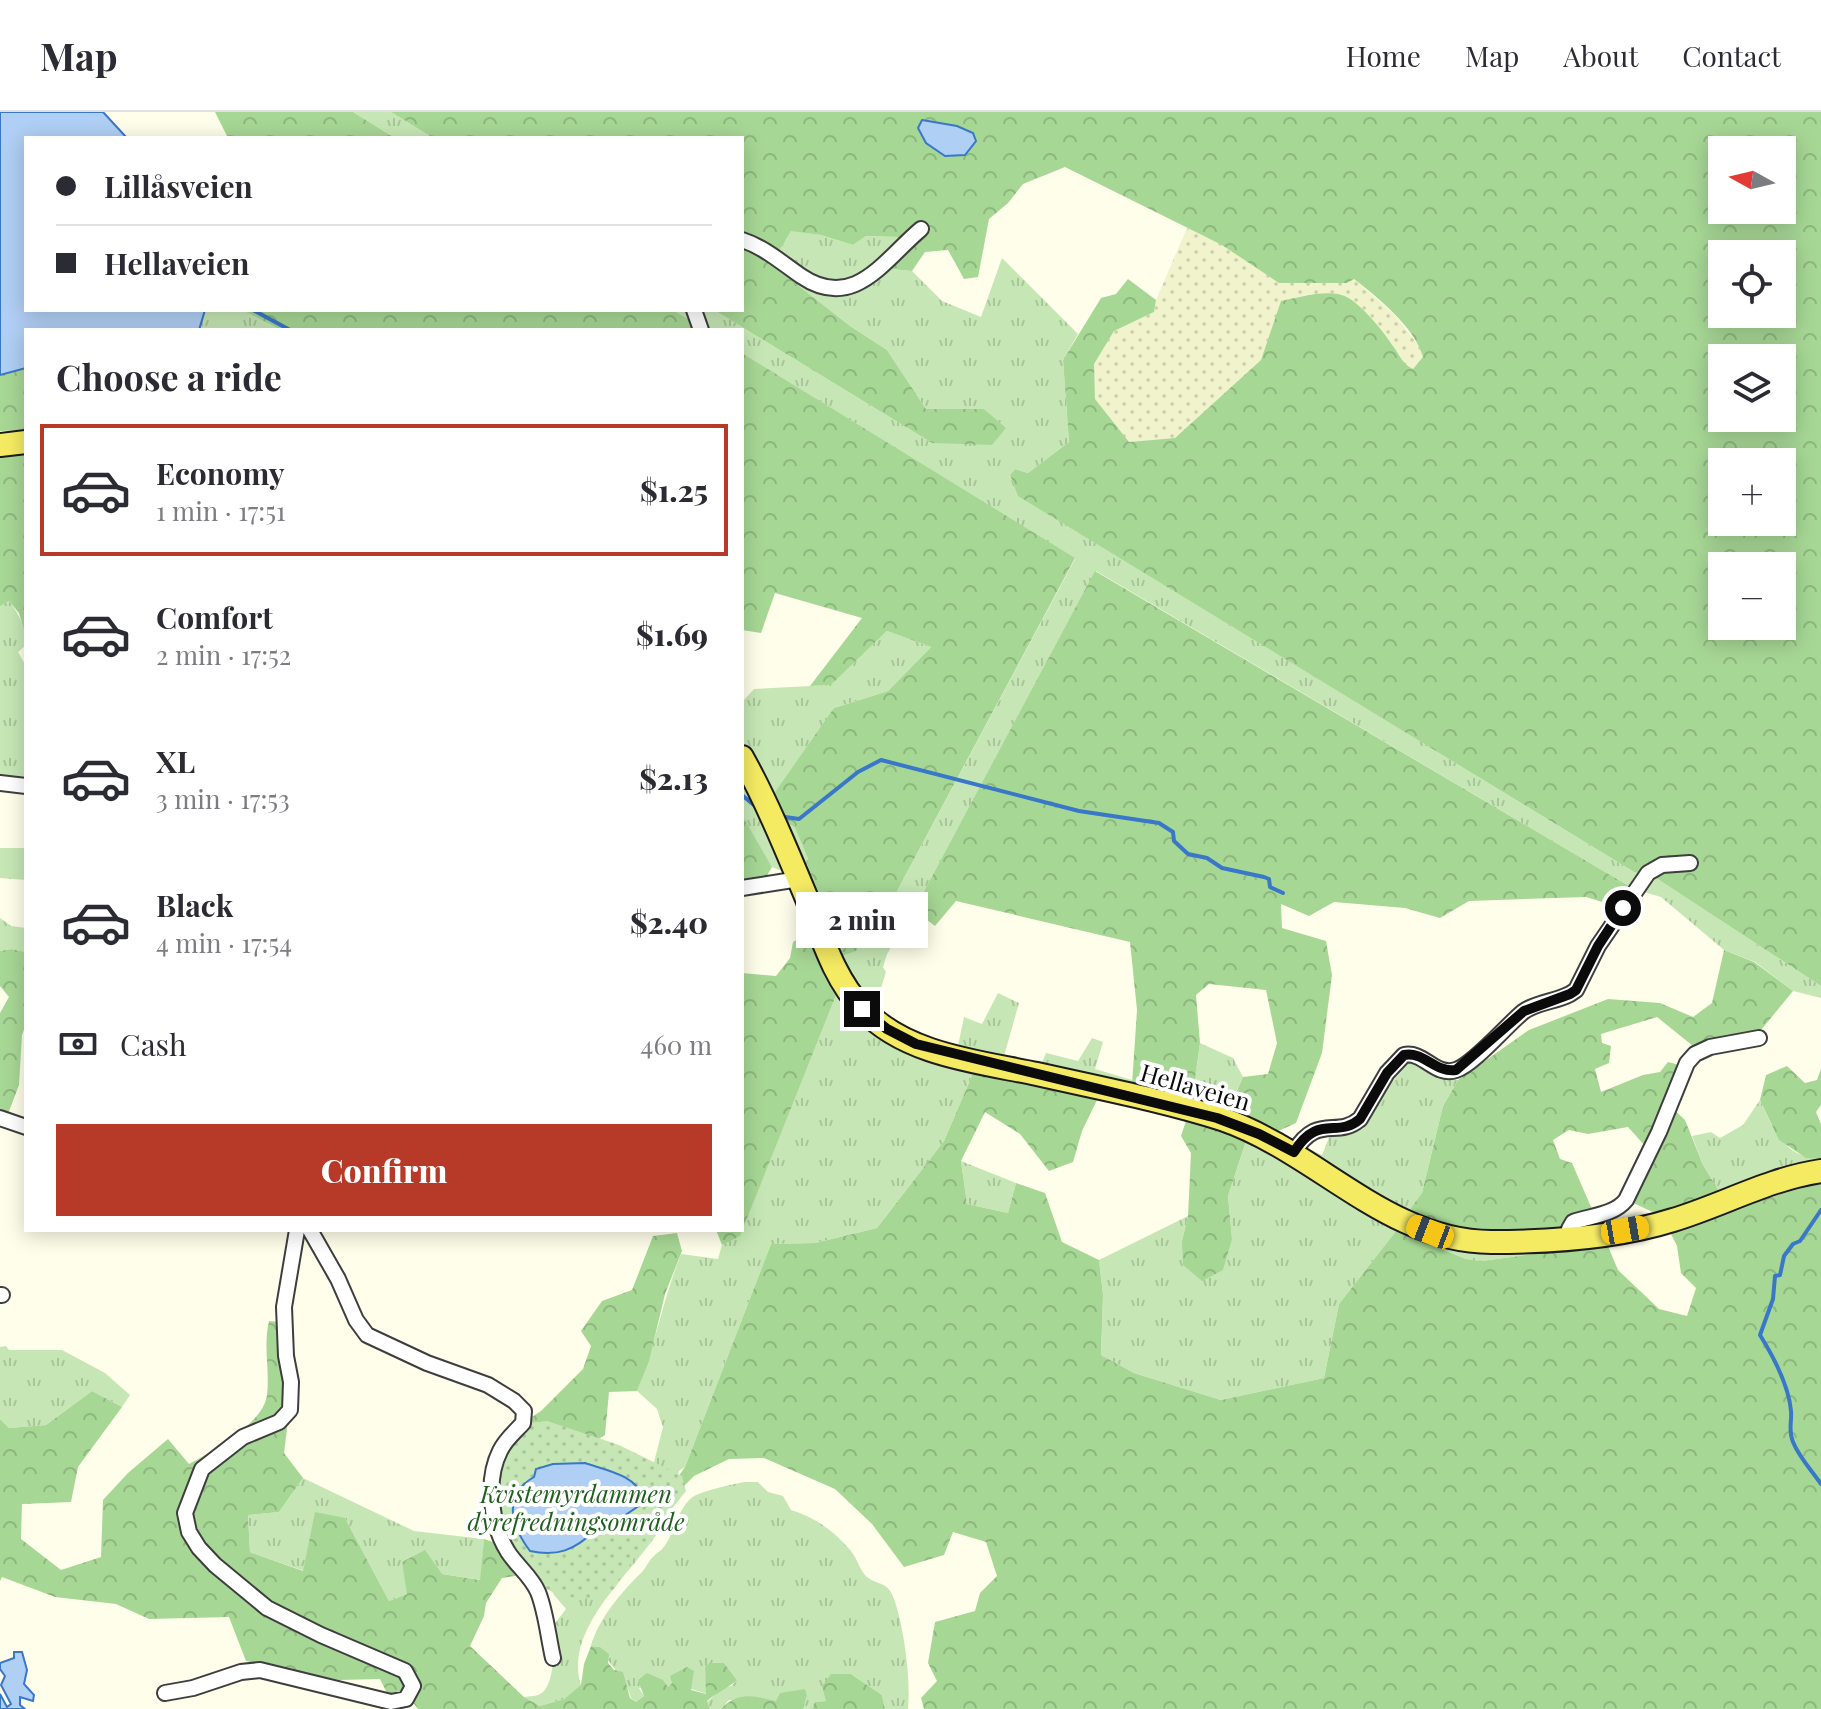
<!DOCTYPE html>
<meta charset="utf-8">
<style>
:root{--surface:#fff;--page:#f7f7f7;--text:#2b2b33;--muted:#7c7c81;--line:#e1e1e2;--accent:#b73a28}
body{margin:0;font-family:"Playfair Display",serif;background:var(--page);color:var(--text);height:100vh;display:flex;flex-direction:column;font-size:30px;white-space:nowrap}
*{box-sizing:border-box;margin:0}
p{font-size:26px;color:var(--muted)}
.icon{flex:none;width:44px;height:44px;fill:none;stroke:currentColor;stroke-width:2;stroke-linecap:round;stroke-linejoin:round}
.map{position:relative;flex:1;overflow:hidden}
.drawer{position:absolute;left:24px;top:216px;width:720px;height:904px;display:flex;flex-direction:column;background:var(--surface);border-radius:0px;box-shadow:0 4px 20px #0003}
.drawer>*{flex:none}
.banner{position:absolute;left:24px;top:24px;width:720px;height:176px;border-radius:0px;box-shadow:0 4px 20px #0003;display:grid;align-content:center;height:176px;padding:0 32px;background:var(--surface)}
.needle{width:52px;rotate:278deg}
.controls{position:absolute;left:1708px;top:24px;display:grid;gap:16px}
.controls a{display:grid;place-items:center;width:88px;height:88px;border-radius:0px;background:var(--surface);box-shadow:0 4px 20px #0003;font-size:40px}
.end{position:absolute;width:36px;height:36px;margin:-18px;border:10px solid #0b0b0b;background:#fff;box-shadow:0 0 0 4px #fff}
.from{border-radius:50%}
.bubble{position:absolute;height:56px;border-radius:0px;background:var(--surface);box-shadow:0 4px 20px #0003;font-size:26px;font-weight:800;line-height:56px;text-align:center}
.car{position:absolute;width:24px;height:48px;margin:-24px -12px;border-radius:10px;box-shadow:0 0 6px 2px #0007;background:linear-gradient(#f5c518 24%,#345 0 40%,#f5c518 0 76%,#345 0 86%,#f5c518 0)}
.banner b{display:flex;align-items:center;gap:28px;height:76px;font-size:30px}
.banner b+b{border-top:2px solid var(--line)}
.banner i{width:20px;height:20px;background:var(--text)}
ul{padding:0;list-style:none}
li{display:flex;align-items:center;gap:24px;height:132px;margin:0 16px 12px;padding:0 16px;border:4px solid transparent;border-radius:0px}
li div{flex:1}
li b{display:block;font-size:30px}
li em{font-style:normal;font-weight:800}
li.on{border-color:var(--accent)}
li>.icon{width:72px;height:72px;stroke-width:1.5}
h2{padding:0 32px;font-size:36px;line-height:96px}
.pay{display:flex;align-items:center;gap:20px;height:88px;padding:0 32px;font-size:30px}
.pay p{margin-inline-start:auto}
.primary-button{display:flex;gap:16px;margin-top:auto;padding:16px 32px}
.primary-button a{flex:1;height:92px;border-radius:0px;background:var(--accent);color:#fff;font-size:32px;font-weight:800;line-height:92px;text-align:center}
header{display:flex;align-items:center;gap:48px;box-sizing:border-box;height:112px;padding:0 40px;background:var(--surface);border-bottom:2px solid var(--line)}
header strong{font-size:38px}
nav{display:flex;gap:44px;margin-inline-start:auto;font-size:28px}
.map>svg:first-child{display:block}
.farmland{fill:url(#farmland-dots)}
.grass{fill:url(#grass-tufts)}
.forest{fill:url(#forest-crowns);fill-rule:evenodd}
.park{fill:url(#park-dots)}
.water{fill:#b0cff4;stroke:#3977c9;stroke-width:2}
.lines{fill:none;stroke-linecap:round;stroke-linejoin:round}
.stream{stroke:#3977c9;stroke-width:4}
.minor-casing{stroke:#3e3e3e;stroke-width:18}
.primary-casing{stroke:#1c1c1c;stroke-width:26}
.minor{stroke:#fff;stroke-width:14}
.primary{stroke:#f5eb63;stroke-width:22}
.route{stroke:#0b0b0b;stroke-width:10}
.labels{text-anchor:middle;stroke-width:8;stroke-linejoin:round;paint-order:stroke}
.street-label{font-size:24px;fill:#0b0b0b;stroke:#fff}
.park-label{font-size:24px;font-style:italic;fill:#20601e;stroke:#fff}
</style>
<header>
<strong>Map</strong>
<nav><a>Home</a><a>Map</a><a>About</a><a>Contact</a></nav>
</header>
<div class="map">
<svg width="1821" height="1597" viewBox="0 0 1821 1597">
<defs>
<pattern id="farmland-dots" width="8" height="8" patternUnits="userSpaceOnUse" patternTransform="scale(2)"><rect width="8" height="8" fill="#f0f3cb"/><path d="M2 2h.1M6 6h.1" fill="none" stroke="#cccfad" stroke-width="1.8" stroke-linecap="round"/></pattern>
<pattern id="grass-tufts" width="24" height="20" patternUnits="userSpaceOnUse" patternTransform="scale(2)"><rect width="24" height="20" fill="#c6e7b5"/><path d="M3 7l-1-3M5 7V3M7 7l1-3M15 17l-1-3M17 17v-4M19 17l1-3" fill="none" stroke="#a9c59a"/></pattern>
<pattern id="forest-crowns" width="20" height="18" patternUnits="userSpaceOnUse" patternTransform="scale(2)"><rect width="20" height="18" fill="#a7d795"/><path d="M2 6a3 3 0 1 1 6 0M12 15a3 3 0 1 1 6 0" fill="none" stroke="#8eb77f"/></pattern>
<pattern id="park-dots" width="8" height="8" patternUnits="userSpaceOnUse" patternTransform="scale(2)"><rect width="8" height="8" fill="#c6e7b5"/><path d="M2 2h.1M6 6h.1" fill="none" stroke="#a9c59a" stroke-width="1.8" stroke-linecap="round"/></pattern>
</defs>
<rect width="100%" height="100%" fill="#fffeea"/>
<path class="farmland" d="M1187,116L1307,170L1347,171L1354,167L1394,202L1420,235L1423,245L1413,258L1405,254L1395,236L1370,204L1342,182H1311L1282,189L1261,248L1175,326L1128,330L1095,287L1093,252L1114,219L1154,200L1156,188Z"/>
<path class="grass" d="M353,0H391L433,26H395Z
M791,118L821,123L853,133L866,124L899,125L891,157L912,159L942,189L981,205L1002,146L1078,222L1063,248L1069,330L1028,361L1015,357L1010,363L1019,384L1634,760L1656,766L1821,874V886L1793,879L1755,850L1724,838L1661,785L1634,777L1096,459L914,798L887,842L883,855L886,860L875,895L906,917L958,934L964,905L982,912L998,881L1019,891L1004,944L1041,953L1046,941L1078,949L1092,926L1103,930L1095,957L1132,968L1133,973L1192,987L1200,931L1233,946L1243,965L1228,998L1322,1043L1330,1023L1363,1017L1391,971L1411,949L1436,964L1458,968L1443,994L1422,1081L1409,1100L1579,1114L1673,1097L1719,1079L1703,1053L1692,1024L1711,1020L1720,1026L1743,1013L1760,988C1774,1018 1783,1045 1821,1047V1072L1766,1085L1705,1110L1637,1128L1482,1149L1466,1147L1396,1119L1339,1192L1324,1266L1221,1288L1134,1261L1101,1243L1103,1183L1099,1148L1188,1104L1182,1129L1232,1127L1228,1084L1247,1026L1177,1004L974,959L944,1029L877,1116L815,1131L771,1132L685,1355L679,1359C675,1375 673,1394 666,1407C640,1457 562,1512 581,1574L564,1587L540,1594L524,1585C530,1584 538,1585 543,1580C555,1569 555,1529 553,1514L566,1497L554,1483L547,1467L652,1358L663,1315L657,1297L637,1279C655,1234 663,1187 681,1142L718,1147L722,1133L740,1123L837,881L782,759L772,755L743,707L742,590L754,577L831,573L887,519L931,535L888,579L834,596L780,705L795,716L808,747V769L841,843L856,839L889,794L1075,447L742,241V218H706L673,198H714L932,331L1005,317L984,297H926L887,238L850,214L794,170L780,137Z
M205,198H242L281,218H199Z
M9,489C19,502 26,516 26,533L18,540L26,554V667H0V493Z
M0,736H26V768L0,766Z
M0,806L11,814L26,816V840L11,837L0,839Z
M961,1049L1016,1071L1008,1101L967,1092Z
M6,1234L9,1238H62L105,1261L130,1283L122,1295L92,1279L46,1313L9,1316L0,1307V1235Z
M303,1366L414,1419L484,1427L481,1468L442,1462L407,1482L389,1489L345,1406L304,1459L250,1440L248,1403L279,1400Z
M744,1370H758L768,1380L783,1384L791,1398C815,1405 835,1420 851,1439C857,1446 860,1459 867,1465C879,1474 888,1469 894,1487C904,1515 911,1568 908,1597H885L882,1583L851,1562H831L826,1589L816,1590L812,1597H803L807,1584L777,1589L729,1588L721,1597H710L707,1590L722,1576L731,1574L737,1568L724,1551H709L705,1555L707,1582L672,1571L668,1575L639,1576L644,1584L636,1590L631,1586C626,1565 609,1554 600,1535L591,1534C598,1507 623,1478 643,1459C647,1454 649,1448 654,1444C657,1440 660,1440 663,1436C675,1422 678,1392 696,1383C707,1378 730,1373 744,1370Z"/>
<path class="forest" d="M215,0H353L395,26H228Z
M391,0H1821V874L1656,766L1634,760L1018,384L1010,363L1015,357L1028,361L1069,330L1063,248L1101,186L1116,182L1128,167L1156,188L1154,200L1114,219L1094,252L1095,287L1129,330L1175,326L1261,248L1281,189C1300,185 1319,179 1338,182C1356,184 1383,219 1393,234C1400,243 1402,252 1413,257L1423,245C1415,215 1377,185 1354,167L1347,171H1279L1222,133L1065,55L1023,72L1008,91L989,107L978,165L964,167L948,138L925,140L912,159L891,157L898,125L866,124L853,133L821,123L791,119L780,137L794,170L850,214L887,238L926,297H984L1006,316L992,333L932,331L714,198H742V26H433ZM1722,38H1782V98H1722ZM1722,142H1782V202H1722ZM1722,246H1782V306H1722ZM1722,350H1782V410H1722ZM1722,454H1782V514H1722Z
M242,198H673L706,218H281Z
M742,241L1075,446L889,794L856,839L841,844L808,769V747L795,716L780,705L773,683L834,596L888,579L931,535L887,519L831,573L810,574L862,506L775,481L761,521L742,518Z
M26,256V318L0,319V263Z
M26,338V525L19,501L9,489L0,494V512V340Z
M1095,459L1634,777L1615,794L1586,785L1469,789L1440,806L1405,796L1334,790L1309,804L1281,792L1282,816L1326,829L1332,863L1322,941L1296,1011L1276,1020L1228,999L1243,965L1268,962L1277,931L1266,878L1209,872L1196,883L1200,931L1192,988L1132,973L1137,898L1130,830L956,789L935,814L914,798Z
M742,703L772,755L766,765L742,769Z
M809,820L837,881L740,1124L722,1133L716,1118H742V861L776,864L790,846L793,830Z
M11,837L26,840V912L22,923L19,973L8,1002L0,1001V901L9,885L0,874V839Z
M1724,838L1754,850L1793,879L1761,918L1693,934L1657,905L1601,922L1602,931L1611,934L1609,951L1595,957L1601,980L1643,963L1660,960L1668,950L1683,954L1667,991L1685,1008L1703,1053L1719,1079L1698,1090L1655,1101L1631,1090L1646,1035L1628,1015L1588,1022L1569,1018L1553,1028L1560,1047L1572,1051L1598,1111C1550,1118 1497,1126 1449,1116C1435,1114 1421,1105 1408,1100L1422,1081L1443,994L1458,968L1529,918L1608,887L1660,891L1693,905L1712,891Z
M1787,954L1805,971L1817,968L1821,957V993L1816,1000L1821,1012V1047L1806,1046L1779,1028L1760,988L1766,963Z
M974,959L1097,988L1082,1019L1073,1050L1049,1059L1020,1022L985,1000L961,1049L967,1092L1008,1101L1016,1071L1045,1081L1062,1130L1099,1148L1103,1183L1101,1243L1134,1261L1221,1288L1324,1266L1339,1192L1396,1119L1466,1147L1482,1149L1607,1132L1618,1158L1659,1197L1687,1204L1696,1176L1681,1161L1677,1134L1670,1120C1722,1105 1768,1082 1821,1072V1597H924L921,1586L937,1569L928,1551L935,1510L975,1499L980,1481L997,1464L986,1430L953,1420L944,1443L904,1455L872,1412L835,1377L764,1346L729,1347L694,1364L680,1378L673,1372L685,1355L771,1132L815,1131L877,1116L944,1029Z
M1187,1006L1247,1026L1228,1084L1232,1127L1223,1158L1202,1169L1183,1153L1182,1129L1188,1104L1191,1041L1181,1024Z
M677,1121L682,1139L665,1182L649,1249L637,1279L609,1280L605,1323L594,1330L521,1463L502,1466L486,1491L484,1504L470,1534L524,1585L540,1594L564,1587L581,1573L584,1552L591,1534L600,1535L609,1542L608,1551L614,1558L623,1560L630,1586L636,1590L644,1584L638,1568L647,1561L663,1568L668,1575L672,1571L670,1564L687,1555L694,1559L691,1578L706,1582L705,1555L709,1551H724L737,1568C730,1575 716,1581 707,1589L710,1597H418L408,1584L389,1585L380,1567L339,1568L246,1549L229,1505L149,1507L116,1492L55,1485L2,1465L0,1469V1307L9,1316L46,1313L92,1279L122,1295L78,1355L71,1390L22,1392L21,1427L61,1458L101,1445L103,1388L128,1361L168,1327L189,1352C212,1340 264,1311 267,1283C270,1258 263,1234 269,1209L280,1210L293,1268L284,1341L303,1366L279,1400L248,1403L250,1440L303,1459L315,1400L345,1406L389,1489L407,1482L402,1450L425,1438L442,1462L480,1468L484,1427L499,1432L529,1307L541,1299L583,1257L591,1234L581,1219L602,1189L632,1178L653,1124Z
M831,1562H851L882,1583L885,1597H812L815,1590L826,1589L822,1574Z
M805,1577L807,1584L803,1597H721C738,1579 754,1584 776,1589L780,1581Z"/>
<path class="park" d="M547,1309L619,1333L682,1364L686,1379L637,1441L614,1477L595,1486L580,1487L554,1481L540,1473L506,1427L494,1374L496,1355L525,1311Z"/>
<path class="water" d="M0,0H103L127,26H26V198H205L199,218H26V256L0,263Z
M922,8L957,14L973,21L976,29L965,43L945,44L926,31L918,16Z
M585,1351C605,1358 637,1363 643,1386L640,1393L624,1404L613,1418L594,1419C575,1438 557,1445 530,1439C511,1414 502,1383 534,1365L536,1357L553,1352Z
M14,1540H22L27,1558L24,1572L34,1583L33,1589L20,1585V1593L25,1597H0V1582L7,1595L11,1592L1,1573L5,1564L0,1557V1551L14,1546Z"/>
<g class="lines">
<path class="stream" d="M235,198H240
M253,198L290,218
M742,683L755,694
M785,705L799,707L858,660L881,648L1079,699L1159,711L1173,720L1174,729L1188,742L1207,746L1222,756L1264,765L1269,767L1270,775L1283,781
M1821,1098L1800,1129L1793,1132L1784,1144L1780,1163L1775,1164L1773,1187L1760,1223C1773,1244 1789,1275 1791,1299C1792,1310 1788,1318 1793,1330C1799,1345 1812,1359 1821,1372"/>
<defs>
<path id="minor" d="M742,128C764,135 782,151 801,164C854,200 884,148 921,117
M694,198L701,218
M0,671L26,674
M742,776L799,767
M0,1006L26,1015
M1294,1040C1318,1001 1336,1027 1360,1007L1387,961L1404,943C1424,939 1435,965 1456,958C1474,952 1506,914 1523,900C1536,890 1555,890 1570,882L1576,878L1598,834L1648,761L1662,753L1690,751
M310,1118L338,1167L356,1208L367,1223L427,1251L488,1273L514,1289L524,1299L523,1311C515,1320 505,1328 500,1339C485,1369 491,1413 508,1440C517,1454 531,1464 538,1480C546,1500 548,1524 553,1546
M1569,1126V1117L1573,1110C1590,1104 1614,1103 1626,1088L1659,1020L1687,951L1695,942L1710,935L1759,926
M0,1183H2
M165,1581L193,1576L241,1560L260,1558L391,1590L406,1587L413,1574L405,1559L321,1523L267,1496L215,1453L199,1436L189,1420L185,1401L202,1357L243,1325L279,1310L290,1298L291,1270L286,1244L284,1195L297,1118"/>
<path id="primary" d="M0,333L26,330
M742,645C767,690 787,739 807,787C822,825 834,867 863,897C905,943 980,950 1037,962C1099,976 1162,988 1222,1007C1316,1039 1388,1130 1491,1130C1550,1130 1616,1126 1673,1108C1723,1093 1768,1067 1821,1059"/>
</defs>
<use href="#minor" class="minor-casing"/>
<use href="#primary" class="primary-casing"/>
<use href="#minor" class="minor"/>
<use href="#primary" class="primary"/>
</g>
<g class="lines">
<path class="route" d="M862,897L887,917L916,932L1217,1006L1259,1022L1294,1040C1318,1001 1337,1027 1360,1007L1387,961L1404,943C1424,939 1435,961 1456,958L1524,899L1570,882L1576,878L1598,834L1623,796"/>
</g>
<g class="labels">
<g class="street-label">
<text transform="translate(1195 976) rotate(16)" y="8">Hellaveien</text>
</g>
<g class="park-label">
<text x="576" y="1391">Kvistemyrdammen<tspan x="576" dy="28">dyrefredningsområde</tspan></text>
</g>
</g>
</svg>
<div class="controls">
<a><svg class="needle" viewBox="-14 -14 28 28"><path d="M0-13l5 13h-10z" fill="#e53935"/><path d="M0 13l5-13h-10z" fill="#7c7c81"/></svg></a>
<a><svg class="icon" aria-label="locate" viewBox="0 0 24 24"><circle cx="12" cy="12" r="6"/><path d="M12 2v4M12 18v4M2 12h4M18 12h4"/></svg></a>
<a><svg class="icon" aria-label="layers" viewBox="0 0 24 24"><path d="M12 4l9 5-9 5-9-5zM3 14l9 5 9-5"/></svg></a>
<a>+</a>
<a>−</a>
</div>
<i class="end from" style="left:1623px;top:796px"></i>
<i class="end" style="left:862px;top:897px"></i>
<div class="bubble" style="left:796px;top:780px;width:132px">2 min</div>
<i class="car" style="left:1625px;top:1118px;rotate:80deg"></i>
<i class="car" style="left:1430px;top:1120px;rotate:291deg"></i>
<div class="banner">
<b><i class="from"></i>Lillåsveien</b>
<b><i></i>Hellaveien</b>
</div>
<section class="drawer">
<h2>Choose a ride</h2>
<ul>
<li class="on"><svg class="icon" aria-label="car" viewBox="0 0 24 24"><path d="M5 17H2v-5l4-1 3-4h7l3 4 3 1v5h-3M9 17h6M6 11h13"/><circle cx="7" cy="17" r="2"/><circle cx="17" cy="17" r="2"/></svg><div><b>Economy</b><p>1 min · 17:51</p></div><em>$1.25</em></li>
<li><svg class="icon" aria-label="car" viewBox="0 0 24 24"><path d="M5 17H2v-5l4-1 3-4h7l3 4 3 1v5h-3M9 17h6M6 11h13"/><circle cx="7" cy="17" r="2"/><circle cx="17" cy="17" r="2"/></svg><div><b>Comfort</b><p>2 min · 17:52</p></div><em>$1.69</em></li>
<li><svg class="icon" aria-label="car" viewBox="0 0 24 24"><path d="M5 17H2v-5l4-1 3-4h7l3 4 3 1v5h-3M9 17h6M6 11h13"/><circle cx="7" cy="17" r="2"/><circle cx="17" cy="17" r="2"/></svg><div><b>XL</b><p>3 min · 17:53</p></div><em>$2.13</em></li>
<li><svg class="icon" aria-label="car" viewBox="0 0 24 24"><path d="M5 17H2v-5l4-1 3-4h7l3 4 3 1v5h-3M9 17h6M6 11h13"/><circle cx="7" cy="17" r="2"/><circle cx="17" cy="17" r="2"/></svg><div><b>Black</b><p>4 min · 17:54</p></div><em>$2.40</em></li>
</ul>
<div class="pay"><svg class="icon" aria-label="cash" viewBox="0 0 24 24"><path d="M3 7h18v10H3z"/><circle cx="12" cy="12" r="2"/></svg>Cash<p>460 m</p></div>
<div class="primary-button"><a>Confirm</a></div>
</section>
</div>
